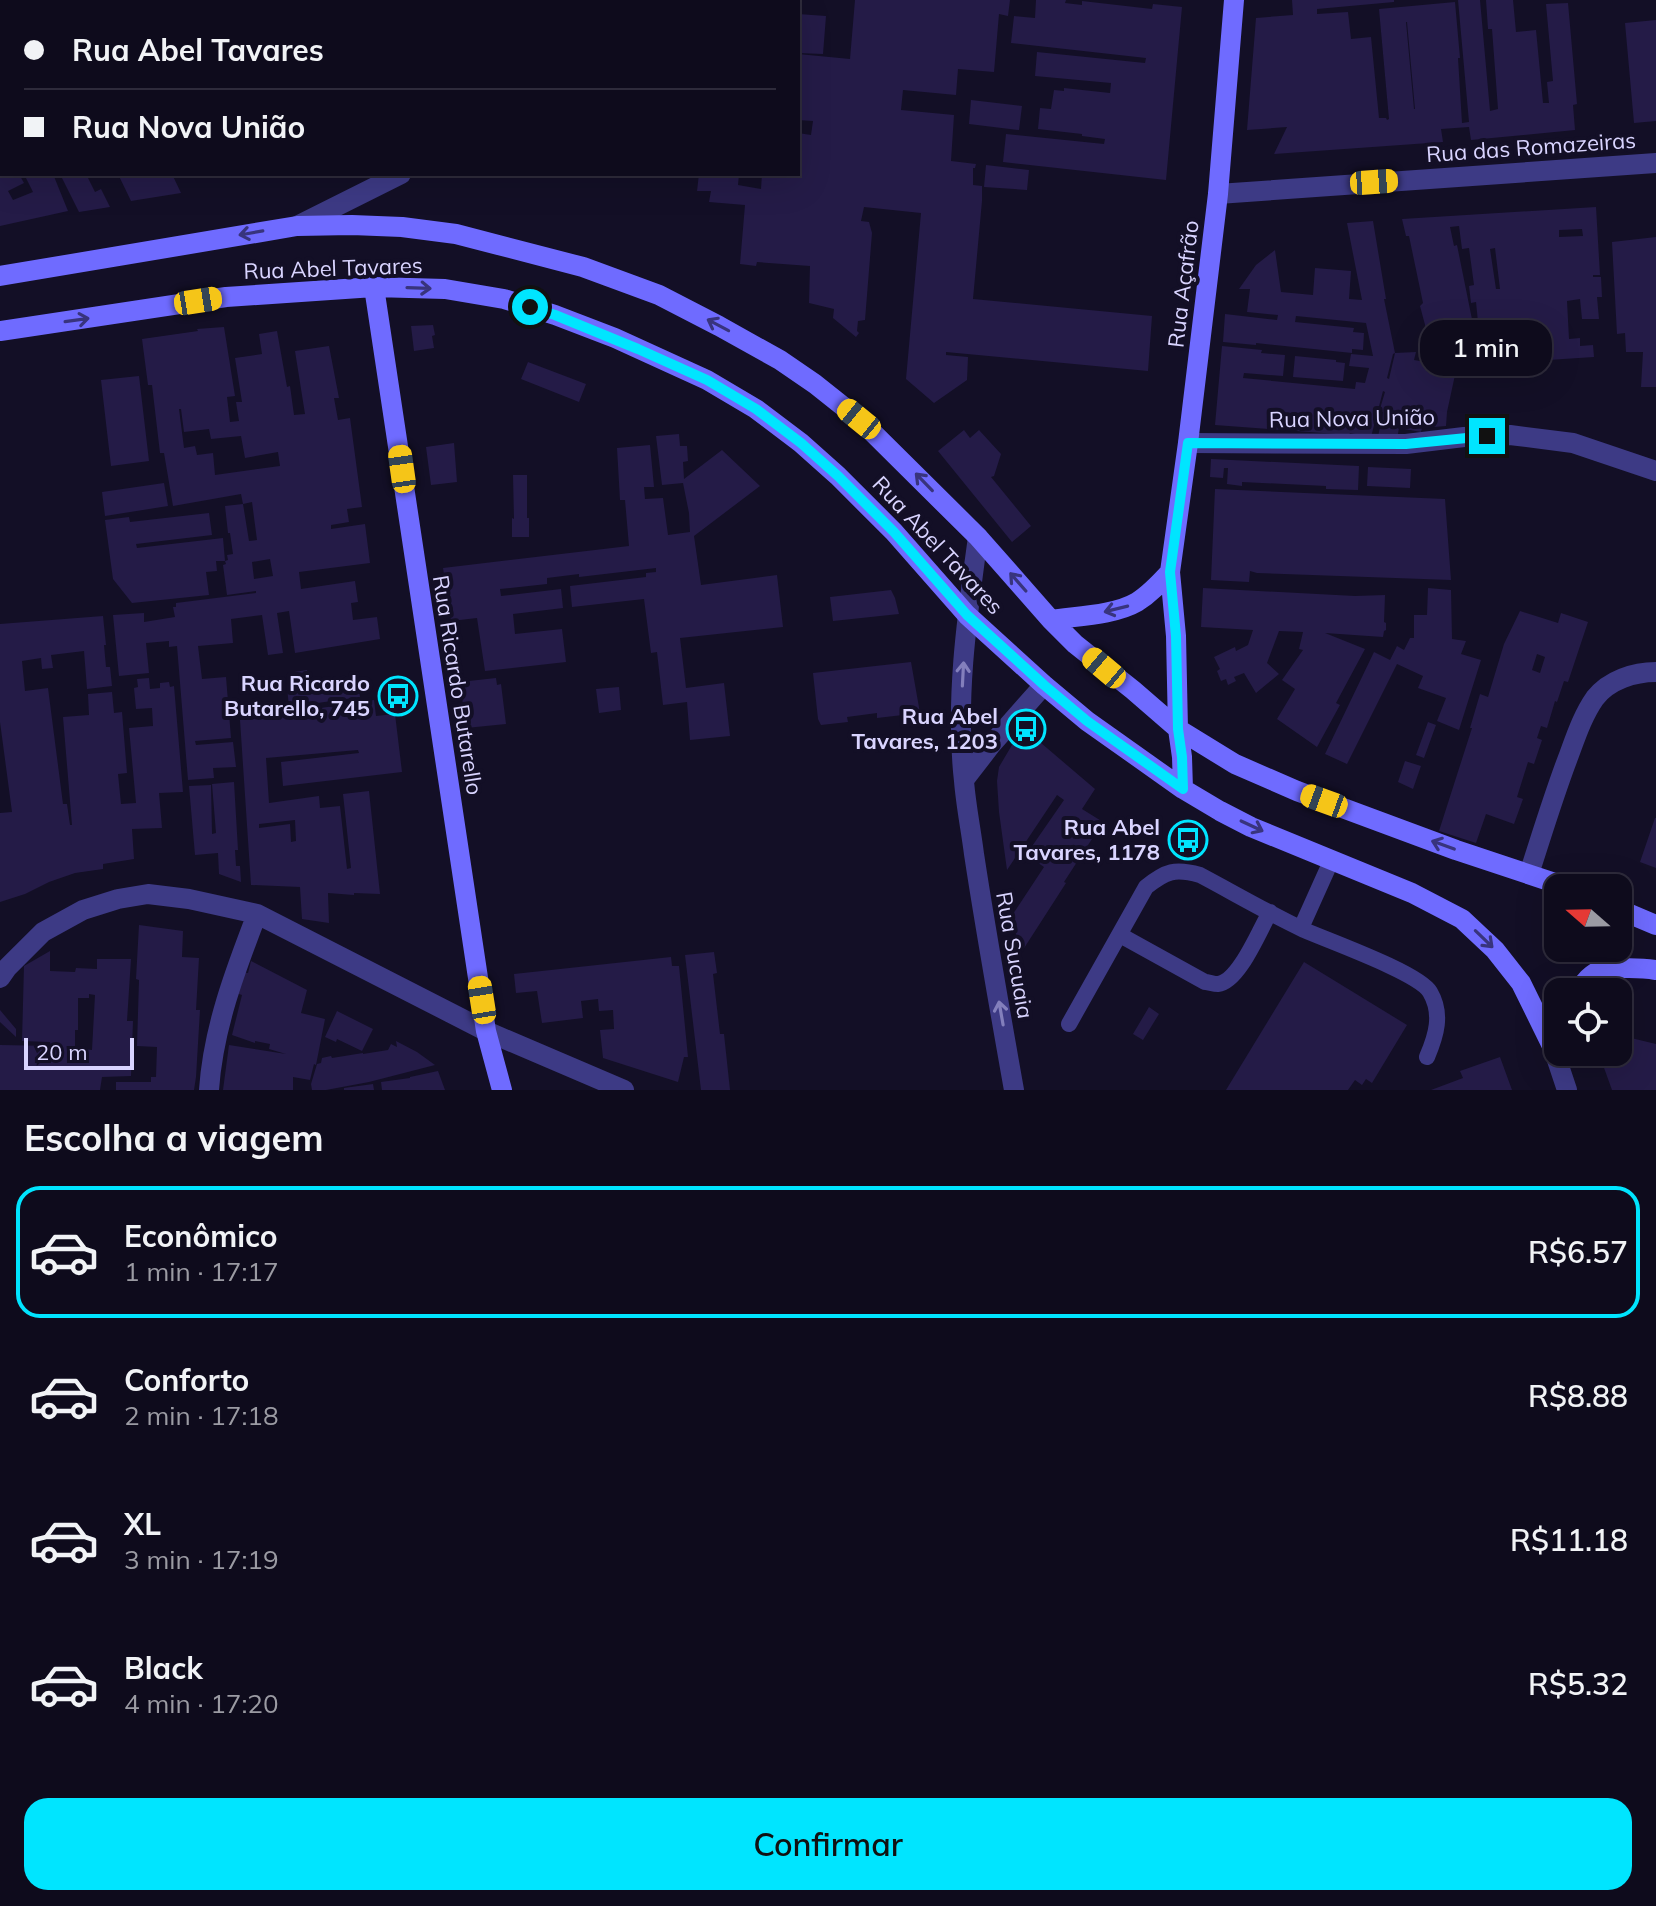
<!DOCTYPE html>
<html lang="pt">
<meta charset="utf-8">
<style>
:root{--surface:#0e0b1c;--page:#171425;--text:#f1f3f6;--muted:#9b9ba3;--line:#2e2b3b;--accent:#00e5ff}
body{margin:0;font-family:Mulish,sans-serif;background:var(--page);color:var(--text);height:100vh;display:flex;flex-direction:column;font-size:30px;white-space:nowrap}
*{box-sizing:border-box;margin:0}
p{font-size:26px;color:var(--muted)}
.icon{flex:none;width:44px;height:44px;fill:none;stroke:currentColor;stroke-width:2;stroke-linecap:round;stroke-linejoin:round}
.map{position:relative;height:1090px;overflow:hidden}
.drawer{display:flex;flex-direction:column;background:var(--surface);flex:1}
.drawer>*{flex:none}
.hud{position:absolute;left:0px;top:0px;width:800px;height:176px;box-shadow:0 8px 32px #0002,0 0 0 2px var(--line);display:grid;align-content:center;height:176px;padding:0 24px;background:var(--surface)}
.needle{width:52px;rotate:290deg}
.fabs{position:absolute;left:1544px;top:874px;display:grid;gap:16px}
.fabs a{display:grid;place-items:center;width:88px;height:88px;border-radius:16px;background:var(--surface);box-shadow:0 8px 32px #0002,0 0 0 2px var(--line);font-size:40px}
.scale{position:absolute;left:24px;bottom:20px;width:110px;box-sizing:border-box;padding-left:8px;border:4px solid #d9d4ff;border-top:0;font-size:22px;line-height:28px;white-space:nowrap;color:#d9d4ff;-webkit-text-stroke:6px #130f26;paint-order:stroke}
.end{position:absolute;width:36px;height:36px;margin:-18px;border:10px solid #00e5ff;background:#111;box-shadow:0 0 0 4px #111}
.from{border-radius:50%}
.bubble{position:absolute;height:56px;border-radius:24px;background:var(--surface);box-shadow:0 8px 32px #0002,0 0 0 2px var(--line);font-size:26px;font-weight:600;line-height:56px;text-align:center}
.car{position:absolute;width:24px;height:48px;margin:-24px -12px;border-radius:10px;box-shadow:0 0 6px 2px #0007;background:linear-gradient(#f5c518 24%,#345 0 40%,#f5c518 0 76%,#345 0 86%,#f5c518 0)}
.hud b{display:flex;align-items:center;gap:28px;height:76px;font-size:30px}
.hud b+b{border-top:2px solid var(--line)}
.hud i{width:20px;height:20px;background:var(--text)}
ul{padding:0;list-style:none}
li{display:flex;align-items:center;gap:24px;height:132px;margin:0 16px 12px;padding:0 8px;border:4px solid transparent;border-radius:24px}
li div{flex:1}
li b{display:block;font-size:30px}
li em{font-style:normal;font-weight:600}
li.on{border-color:var(--accent)}
li>.icon{width:72px;height:72px;stroke-width:1.5}
h2{padding:0 24px;font-size:36px;line-height:96px}
.cta{display:flex;gap:16px;margin-top:auto;padding:16px 24px}
.cta a{flex:1;height:92px;border-radius:24px;background:var(--accent);color:#111;font-size:32px;font-weight:600;line-height:92px;text-align:center}
.map>svg:first-child{display:block}
.building{fill:#241b47;fill-rule:evenodd}
.lines{fill:none;stroke-linecap:round;stroke-linejoin:round}
.lane{stroke:#3d3a85;stroke-width:16}
.street{stroke:#3d3a85;stroke-width:20}
.secondary{stroke:#6f6bff;stroke-width:20}
.oneway{stroke:#38347d}
.oneway2{stroke:#837fbc}
.route{stroke:#00e5ff;stroke-width:10}
.labels{text-anchor:middle;stroke-width:8;stroke-linejoin:round;paint-order:stroke}
.street-label{font-size:22px;fill:#d9d4ff;stroke:#130f26}
.poi-label{font-size:22px;font-weight:bold;fill:#d9d4ff;stroke:#130f26;text-anchor:end}
</style>
<div class="map">
<svg width="1656" height="1090" viewBox="0 0 1656 1090">
<rect width="100%" height="100%" fill="#130f26"/>
<path class="building" d="M855,0H1010L1008,16L999,14L994,72L958,69L956,95L903,90L901,110L954,115L951,161L976,164L975,168H973V185L982,186V201L973,299L1152,316L1148,371L946,352V355L968,357L967,380L934,403L906,379L921,213L864,207L861,221L869,222L872,233L865,320L858,321L857,331L859,333L856,337L833,318L834,309L809,303L810,266L757,262L756,266L740,264L745,205L709,202L711,191H697L699,174H739L738,185L761,189L762,174H798V133L811,135L813,121L798,120V54L850,59Z
M1036,0H1066L1065,3L1082,5V1L1152,9L1153,4L1182,7L1166,180L1003,162L1006,134L1104,144L1105,139L1082,136V134L1038,129L1040,108L1051,109L1054,90L1064,91V88L1110,93L1111,83L1035,76L1037,52L1145,63L1146,58L1011,43L1014,16L1035,18Z
M1292,0H1394V2L1317,9V14L1348,12L1351,39L1371,37L1379,118H1386L1387,120L1389,119L1379,9L1455,2L1460,58H1458L1462,123L1469,122L1458,0H1480L1490,111L1498,109L1492,29H1488L1486,0H1513L1516,32L1536,30L1543,103H1549L1547,82L1553,81L1546,4L1568,3L1577,104L1573,105L1575,130L1471,140L1469,127L1441,129L1443,142L1274,154L1287,127L1247,130L1256,18L1293,15ZM1406,22H1407L1415,109H1414Z
M798,14L826,16L823,54L798,53Z
M1656,20V121L1634,123L1625,23Z
M971,100L1022,106L1019,130L969,124Z
M986,165L1029,170L1027,190L984,187Z
M0,174H19L24,183L8,191L13,200L33,192L24,174H53L68,211L0,226Z
M60,174H92L87,176L95,192L101,189L110,207L79,212Z
M118,174H172L181,193L131,201Z
M1596,207L1600,275H1593V277H1601L1602,297H1597L1599,319H1582L1580,299L1567,301L1569,339L1580,338V346L1593,345L1594,357L1548,360L1547,334L1524,335L1525,345L1504,347L1506,365L1481,369L1474,323L1478,322L1476,302L1471,303L1469,286L1474,285L1469,248L1462,249L1459,226L1450,227L1454,246L1457,245L1476,339L1455,343L1456,350L1432,351L1420,306L1423,303L1409,236H1406L1402,219ZM1582,229L1583,236L1559,237V230ZM1495,248L1500,289H1496L1490,249Z
M1373,221L1386,299H1384L1395,353L1393,354L1387,378L1389,379L1395,353L1416,352L1414,360L1437,364V362L1458,361L1447,412L1446,426L1422,428L1421,432L1399,428L1397,439L1378,437L1383,412H1379L1385,392L1383,391L1371,437L1350,433L1349,435L1215,425L1222,346L1262,350L1261,353L1285,355L1283,376L1244,373L1243,378L1355,389L1356,382L1365,383L1369,368L1349,366L1351,354L1373,356L1366,323L1296,316L1295,322L1354,328L1353,332L1364,333L1363,350L1352,349V353L1256,343V345L1223,342L1225,314L1277,320L1278,315L1247,312L1250,289H1239L1256,265L1275,250L1281,292L1313,295L1315,268L1351,271L1349,299L1362,300L1347,223Z
M1656,237V387H1641L1643,352H1626L1625,333L1617,334L1612,242Z
M433,325L435,335L432,336L434,348L414,351L411,326Z
M224,327L235,396L227,397L230,422L239,421L236,402H242L235,358L262,354L259,334L277,331L287,387L290,386L294,415L305,414L295,351L329,346L339,398H334L338,420L350,418L362,507L347,509L349,522L331,525V529L365,524L370,563L299,572L301,589L355,581L358,602L351,603L353,620L377,617L380,639L295,653L289,611L277,613L283,653L268,655L262,615L231,619L233,643L198,646L202,679L226,677L231,738L195,741L196,745L233,742L236,767L213,768L214,778L188,780L177,646L169,647V641L146,643L149,673L119,676L113,615L144,613V622L175,617L173,607H176V603L256,593V591L227,595L223,565L226,564L225,561H216L217,571L206,572L209,595L132,603L113,579L105,520L129,517L130,522L209,513L212,535L136,544L137,548L223,538L225,561L228,560L227,555L233,554L230,533H228L225,506L243,504L249,541L257,540L252,502L243,504L241,494L173,506L164,453H160L152,385H148L142,339L198,331L197,329ZM179,409H181L184,432L209,429L211,439L241,436L245,458L278,452L280,466L215,475L213,453L197,455L195,446L184,448ZM270,559L273,576L254,579L252,562Z
M1295,356L1336,360V362L1345,363L1343,381L1293,377Z
M528,362L586,384L579,402L521,379Z
M1479,362L1481,373L1461,376L1460,365Z
M139,376L149,461L111,466L101,380Z
M964,430L970,438L979,430L1001,454L994,476L991,477L1031,526L1012,542L938,451Z
M679,434L680,446H687L688,461L683,462L684,479L722,450L760,486L694,536L701,585L777,575L783,627L680,638L686,688L724,683L730,736L690,740L687,702L663,705L657,652L651,653L644,599L572,607L570,586L646,577V573L656,572V568L579,577V574L547,578V584L500,589L501,596L561,589L563,608L513,614L515,634L562,629L566,662L485,671L477,618L451,621L443,568L629,546L625,500H620L617,448L650,445L654,487H644L645,499L663,498L668,535L690,532L689,513L683,483L662,485L656,436Z
M454,443L457,482L431,485L426,447Z
M1211,459L1359,466L1358,490L1326,489V486L1242,482V486L1227,484L1228,468H1224L1223,478L1210,477Z
M1368,467L1411,469L1410,488L1367,486Z
M513,475H527V518H529V537H512V518L514,519Z
M164,483L168,506L105,516L102,492Z
M1215,489L1445,499L1451,580L1257,573L1250,571L1249,582L1211,580Z
M1203,588L1355,596L1385,595L1384,622L1386,623V630L1384,631L1383,637L1325,633L1365,649L1336,703L1340,705L1317,747L1277,719L1295,689L1282,680L1303,650L1299,649L1303,632L1279,631L1267,663L1279,674L1256,693L1244,673L1234,677L1236,681L1228,685L1226,679L1221,681L1217,671L1220,669L1214,657L1235,647L1236,651L1248,645L1253,630L1201,627Z
M1428,588L1451,590L1452,639L1466,641L1461,654L1481,660L1459,730L1437,721L1446,698L1418,688L1423,676L1397,664L1347,764L1325,754L1374,652L1390,660L1397,646L1404,650L1410,638H1414V615H1427Z
M891,590L895,598L899,614L833,621L830,597Z
M1520,611L1558,623L1561,613L1588,622L1568,682L1564,681L1557,702L1555,701L1547,728L1541,726L1537,738L1542,740L1534,764L1528,762L1517,797L1523,799L1514,824L1486,814L1476,843L1439,831L1472,728H1470L1480,694L1488,697L1504,644ZM1537,654L1545,657L1540,673L1532,670Z
M103,616L106,645H104L106,667H110L112,686L87,689L84,651L51,655L53,668L42,669L41,658L22,661L25,691L48,688L63,804H67L70,825H72L63,717L89,715L88,694L112,692L114,713L122,712L127,773L118,774L121,804L136,803L129,728L153,726L152,708L136,709L134,688L138,687L137,679L149,678L150,689L160,688V683L169,682L170,687L174,686L183,792L159,793L162,828L132,829L134,859L103,864V869L75,873L49,882L25,894L0,902V813L12,812L0,722V624Z
M911,662L920,713L877,718V713L847,717L848,722L821,725L818,719L813,673Z
M307,670L310,684L357,677L360,697L289,707L287,687H289L288,673Z
M496,678L497,685L501,684L506,724L466,728L460,682Z
M619,687L621,710L599,713L596,689Z
M374,700L376,716L395,714L402,772L283,786L281,762L359,753L358,750L266,758L269,803L319,796L320,808L340,806L347,869L351,868L343,794L369,791L380,894L354,893V895L328,893L329,923L302,919L300,887L251,885L240,720ZM295,820L296,841L291,842L290,824L259,828V824Z
M1428,722L1436,725L1424,758L1416,755Z
M1029,736L1034,737L1095,789L1082,809L1103,822L1064,882L1066,883L1019,956L1013,914L1044,867L1028,856L1030,852H1028L1064,800L1057,795L1007,870L999,812L997,781L999,767L1012,745L1017,741Z
M1405,761L1421,766L1413,789L1398,782Z
M234,782L238,850H235L236,866H240L241,882L219,874L218,853L195,855L189,786L211,785L212,834L216,833L212,784Z
M1655,818H1656V868L1640,862Z
M139,925L183,931L182,957L199,958L196,1010H200L196,1077L194,1090H116V1082H151V1077H156L157,1047L137,1046L139,980L136,979Z
M50,951V971L75,972L76,968L97,969V959H131L127,1021H133L131,1076L102,1077L100,1090H0V1045L51,1046L50,1042L22,1041L24,966ZM89,994L95,995L92,1050L75,1048V1030H78V998H89Z
M714,952L717,973L713,974L720,1034H724L730,1090H701L685,955Z
M671,957L672,966H679L688,1057H684L678,1082L603,1058L600,1030L614,1029L613,1010L599,1011L598,999L581,1001L583,1018L542,1023L537,991L516,993L514,974Z
M251,961L307,990L301,1013L325,1019L316,1065L314,1064L310,1080L293,1077V1090H223L229,1045L286,1054L269,1049L270,1044L255,1041V1043L232,1035L242,995L236,993L242,972L248,973Z
M1304,962L1407,1025L1372,1083L1366,1079L1362,1085L1355,1080L1348,1090H1226Z
M1149,1007L1159,1014L1143,1040L1133,1034Z
M0,1010L16,1029V1037L0,1022Z
M337,1011L373,1029L362,1051L337,1039L336,1042L325,1037Z
M1631,1038L1656,1044V1090H1612L1603,1065Z
M396,1041L417,1052L435,1065L369,1082L326,1090H312L311,1084L317,1064L321,1063L322,1058L331,1056L332,1058L363,1053V1054L388,1050L391,1044L397,1047Z
M1500,1057L1512,1090H1431L1463,1078L1460,1071Z
M438,1071L445,1090H382L381,1082L410,1078V1077Z
M373,1084L374,1090H344V1088Z"/>
<g class="lines">
<path class="lane" d="M1301,928L1332,859
M1120,935L1205,982C1209,982 1213,984 1218,984C1239,982 1260,929 1270,912
M1069,1024L1146,887C1166,871 1175,868 1200,875C1234,893 1268,913 1304,930C1329,941 1419,973 1430,992C1443,1014 1436,1036 1427,1057"/>
<path class="street" d="M705,2L707,0
M1218,194L1656,163
M297,226L401,174
M1188,443L1406,444L1464,437L1510,435L1573,443L1656,471
M978,537C967,617 955,700 964,781C966,806 971,830 974,854C986,933 1000,1011 1014,1090
M964,780L991,745L1044,685
M1529,874C1542,834 1554,794 1569,755C1576,736 1583,715 1595,698C1609,680 1634,672 1656,672
M0,978L7,968L43,932L83,910L118,899L148,894L189,899L257,914L486,1031L624,1090
M1553,1048L1567,1090
M209,1090C213,1029 235,971 257,914"/>
<path class="secondary" d="M0,276L297,226L352,225L402,227L456,234L583,267L659,295L719,326L780,360L815,384L859,419L978,537L1051,620L1075,644L1133,690L1178,729L1235,764L1297,791L1456,850L1570,888
M374,287L486,1031L502,1090
M0,331L226,297L374,287L445,289L504,299L555,315L615,338L707,380L756,409L801,443L838,476L894,532L967,615L1044,685L1087,721L1183,789L1220,811L1251,827L1412,893L1462,919L1495,950L1521,983L1553,1048
M1051,620C1077,616 1115,615 1137,602C1150,594 1160,583 1170,572
M1183,789L1182,757L1178,729L1176,636L1170,572L1188,443L1218,194L1234,0
M1618,909L1656,925
M1578,992C1583,983 1592,972 1602,970C1615,967 1643,968 1656,970"/>
</g>
<defs><path id="oneway-shaft" d="M-6 0H5M1.5-3L5.5 0L1.5 3" fill="none" stroke-width="1.6" stroke-linecap="round" stroke-linejoin="round" transform="scale(2)"/></defs>
<g class="oneway">
<use href="#oneway-shaft" transform="translate(251 233) rotate(170)"/>
<use href="#oneway-shaft" transform="translate(419 288) rotate(2)"/>
<use href="#oneway-shaft" transform="translate(77 320) rotate(-8)"/>
<use href="#oneway-shaft" transform="translate(718 325) rotate(-152)"/>
<use href="#oneway-shaft" transform="translate(924 482) rotate(-134)"/>
<use href="#oneway-shaft" transform="translate(1018 582) rotate(-131)"/>
<use href="#oneway-shaft" transform="translate(1116 609) rotate(166)"/>
<use href="#oneway-shaft" transform="translate(1252 826) rotate(25)"/>
<use href="#oneway-shaft" transform="translate(1443 845) rotate(-160)"/>
<use href="#oneway-shaft" transform="translate(1484 939) rotate(44)"/>
</g>
<g class="oneway2">
<use href="#oneway-shaft" transform="translate(963 674) rotate(-87)"/>
<use href="#oneway-shaft" transform="translate(1001 1013) rotate(-100)"/>
</g>
<g class="lines">
<path class="route" d="M530,307L555,315L638,349L707,380L756,409L801,443L838,476L894,532L967,615L1044,685L1087,721L1183,789L1182,757L1178,729L1176,636L1170,572L1188,443L1406,444L1487,436"/>
</g>
<defs>
<symbol id="bus-ring" viewBox="-11 -11 22 22"><circle r="9.5" fill="#130f26" stroke="#00e5ff" stroke-width="1.5"/><path d="M-5-6H5V4H4V6H2V4H-2V6H-4V4H-5ZM-3.5-4V0h7V-4ZM-3.5 1.2v1.5H-2V1.2ZM2 1.2v1.5H3.5V1.2Z" fill="#00e5ff"/></symbol>
</defs>
<g fill-rule="evenodd">
<use href="#bus-ring" x="376" y="674" width="44" height="44"/>
<use href="#bus-ring" x="1004" y="707" width="44" height="44"/>
<use href="#bus-ring" x="1166" y="818" width="44" height="44"/>
</g>
<g class="labels">
<g class="street-label">
<text transform="translate(1531 147) rotate(-4)" y="8">Rua das Romazeiras</text>
<text transform="translate(333 268) rotate(-2)" y="8">Rua Abel Tavares</text>
<text transform="translate(1183 284) rotate(-83)" y="8">Rua Açafrão</text>
<text transform="translate(1352 418) rotate(-1)" y="8">Rua Nova União</text>
<text transform="translate(938 545) rotate(47)" y="8">Rua Abel Tavares</text>
<text transform="translate(458 685) rotate(81)" y="8">Rua Ricardo Butarello</text>
<text transform="translate(1015 955) rotate(80)" y="8">Rua Sucuaia</text>
</g>
<g class="poi-label">
<text x="370" y="691">Rua Ricardo<tspan x="370" dy="25">Butarello, 745</tspan></text>
<text x="998" y="724">Rua Abel<tspan x="998" dy="25">Tavares, 1203</tspan></text>
<text x="1160" y="835">Rua Abel<tspan x="1160" dy="25">Tavares, 1178</tspan></text>
</g>
</g>
</svg>
<div class="fabs">
<a><svg class="needle" viewBox="-14 -14 28 28"><path d="M0-13l5 13h-10z" fill="#e53935"/><path d="M0 13l5-13h-10z" fill="#9b9ba3"/></svg></a>
<a><svg class="icon" aria-label="locate" viewBox="0 0 24 24"><circle cx="12" cy="12" r="6"/><path d="M12 2v4M12 18v4M2 12h4M18 12h4"/></svg></a>
</div>
<div class="scale">20 m</div>
<i class="end from" style="left:530px;top:307px"></i>
<i class="end" style="left:1487px;top:436px"></i>
<div class="bubble" style="left:1420px;top:320px;width:132px">1 min</div>
<i class="car" style="left:1374px;top:182px;rotate:86deg"></i>
<i class="car" style="left:198px;top:301px;rotate:81deg"></i>
<i class="car" style="left:859px;top:419px;rotate:309deg"></i>
<i class="car" style="left:402px;top:469px;rotate:352deg"></i>
<i class="car" style="left:1104px;top:668px;rotate:310deg"></i>
<i class="car" style="left:1324px;top:801px;rotate:290deg"></i>
<i class="car" style="left:482px;top:1000px;rotate:351deg"></i>
<div class="hud">
<b><i class="from"></i>Rua Abel Tavares</b>
<b><i></i>Rua Nova União</b>
</div>
</div>
<section class="drawer">
<h2>Escolha a viagem</h2>
<ul>
<li class="on"><svg class="icon" aria-label="car" viewBox="0 0 24 24"><path d="M5 17H2v-5l4-1 3-4h7l3 4 3 1v5h-3M9 17h6M6 11h13"/><circle cx="7" cy="17" r="2"/><circle cx="17" cy="17" r="2"/></svg><div><b>Econômico</b><p>1 min · 17:17</p></div><em>R$6.57</em></li>
<li><svg class="icon" aria-label="car" viewBox="0 0 24 24"><path d="M5 17H2v-5l4-1 3-4h7l3 4 3 1v5h-3M9 17h6M6 11h13"/><circle cx="7" cy="17" r="2"/><circle cx="17" cy="17" r="2"/></svg><div><b>Conforto</b><p>2 min · 17:18</p></div><em>R$8.88</em></li>
<li><svg class="icon" aria-label="car" viewBox="0 0 24 24"><path d="M5 17H2v-5l4-1 3-4h7l3 4 3 1v5h-3M9 17h6M6 11h13"/><circle cx="7" cy="17" r="2"/><circle cx="17" cy="17" r="2"/></svg><div><b>XL</b><p>3 min · 17:19</p></div><em>R$11.18</em></li>
<li><svg class="icon" aria-label="car" viewBox="0 0 24 24"><path d="M5 17H2v-5l4-1 3-4h7l3 4 3 1v5h-3M9 17h6M6 11h13"/><circle cx="7" cy="17" r="2"/><circle cx="17" cy="17" r="2"/></svg><div><b>Black</b><p>4 min · 17:20</p></div><em>R$5.32</em></li>
</ul>
<div class="cta"><a>Confirmar</a></div>
</section>
